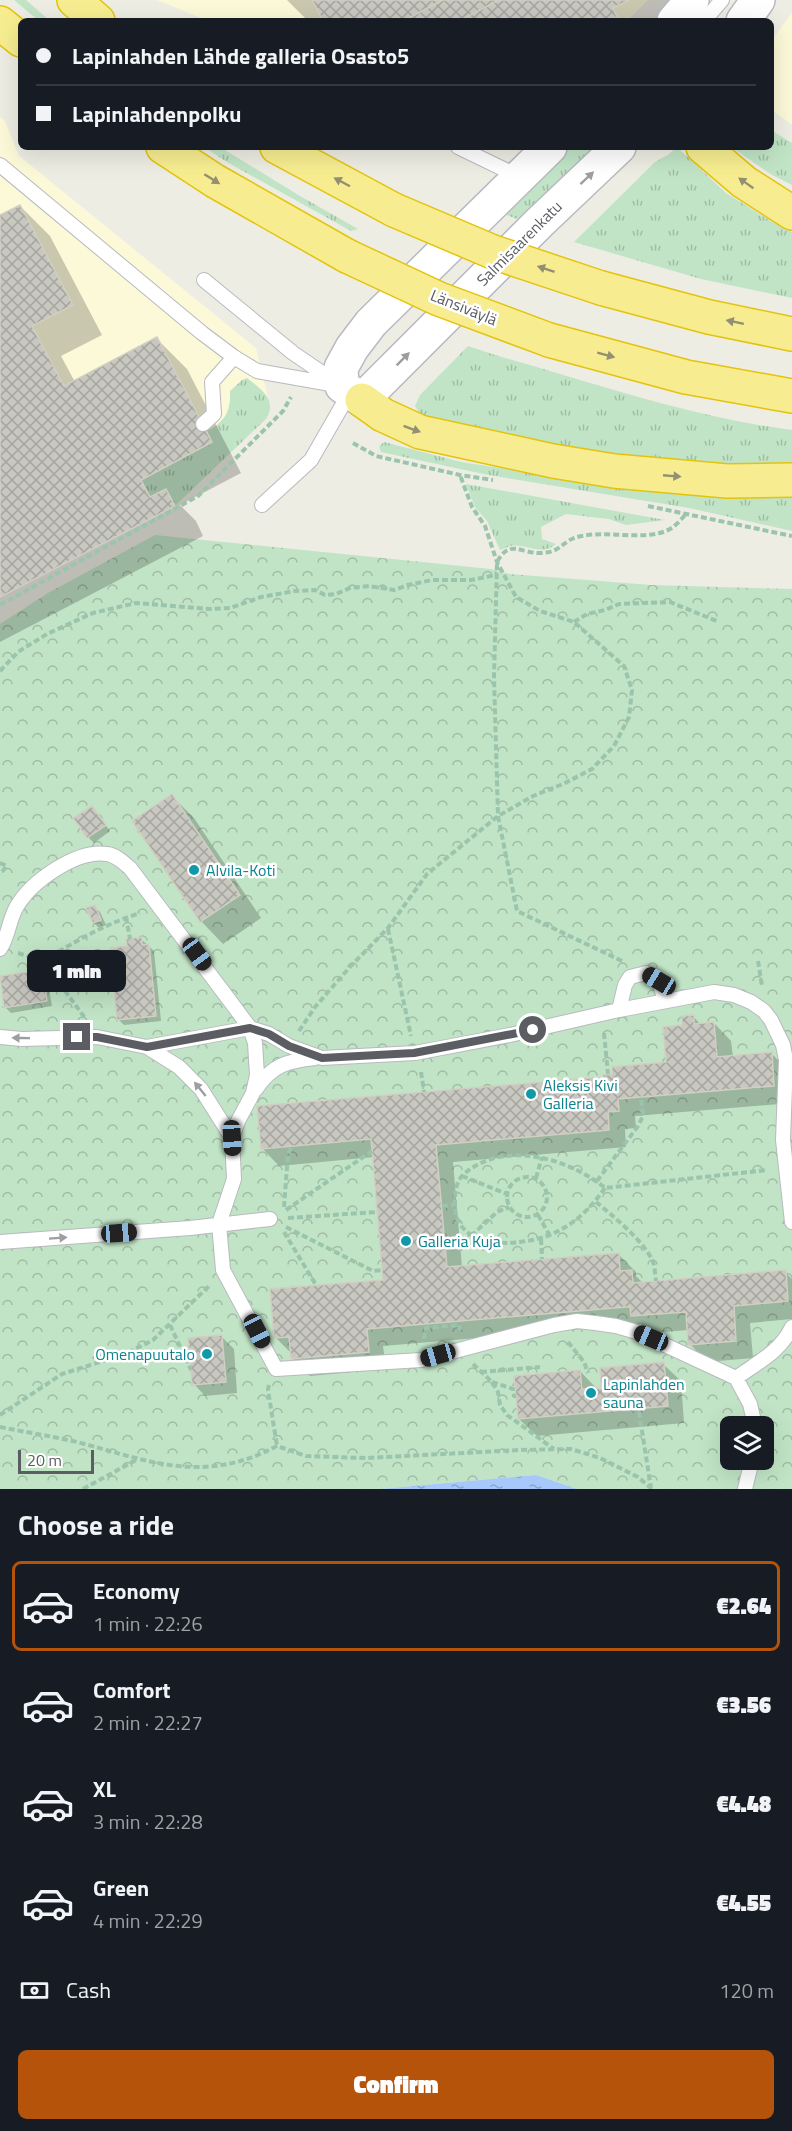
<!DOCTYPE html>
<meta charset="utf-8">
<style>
:root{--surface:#171b24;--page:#20242c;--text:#f1f3f6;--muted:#9ea1a6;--line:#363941;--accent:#b45309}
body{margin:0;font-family:"Titillium Web",sans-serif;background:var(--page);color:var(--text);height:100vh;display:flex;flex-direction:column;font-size:22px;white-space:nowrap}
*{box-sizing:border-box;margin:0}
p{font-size:20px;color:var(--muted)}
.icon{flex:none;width:33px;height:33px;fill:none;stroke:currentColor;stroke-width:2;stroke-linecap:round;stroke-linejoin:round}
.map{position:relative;height:1489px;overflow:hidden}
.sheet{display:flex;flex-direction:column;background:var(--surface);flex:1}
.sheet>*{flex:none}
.hud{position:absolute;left:18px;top:18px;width:756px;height:132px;border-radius:9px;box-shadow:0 6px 24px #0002;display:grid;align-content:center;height:132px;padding:0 18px;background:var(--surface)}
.tools{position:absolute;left:720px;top:1416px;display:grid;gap:12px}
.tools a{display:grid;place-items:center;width:54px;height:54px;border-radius:9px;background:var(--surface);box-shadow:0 6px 24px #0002;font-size:30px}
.scale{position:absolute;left:18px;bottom:15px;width:76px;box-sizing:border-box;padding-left:6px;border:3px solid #5b5d63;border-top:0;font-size:16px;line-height:21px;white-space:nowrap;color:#5b5d63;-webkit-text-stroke:4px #fff;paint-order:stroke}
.end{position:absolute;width:27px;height:27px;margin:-14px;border:8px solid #5b5d63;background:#fff;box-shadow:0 0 0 3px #fff}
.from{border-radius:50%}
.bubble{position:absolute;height:42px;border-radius:9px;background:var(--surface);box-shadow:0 6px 24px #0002;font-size:20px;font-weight:800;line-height:42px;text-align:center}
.car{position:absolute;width:18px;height:36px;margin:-18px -9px;border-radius:8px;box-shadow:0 0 4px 2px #0007;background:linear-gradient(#222 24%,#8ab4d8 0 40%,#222 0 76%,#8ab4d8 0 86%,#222 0)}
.hud b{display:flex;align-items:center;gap:21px;height:57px;font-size:22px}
.hud b+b{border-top:2px solid var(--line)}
.hud i{width:15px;height:15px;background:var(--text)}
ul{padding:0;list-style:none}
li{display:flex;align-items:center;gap:18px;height:90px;margin:0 12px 9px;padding:0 6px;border:3px solid transparent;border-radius:9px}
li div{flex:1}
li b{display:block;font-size:22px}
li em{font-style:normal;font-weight:800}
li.selected{border-color:var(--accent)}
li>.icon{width:54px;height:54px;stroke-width:1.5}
h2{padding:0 18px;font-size:27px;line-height:72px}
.pay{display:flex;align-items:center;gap:15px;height:66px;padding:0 18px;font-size:22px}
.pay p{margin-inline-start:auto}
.button{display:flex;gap:12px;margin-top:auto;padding:12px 18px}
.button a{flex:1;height:69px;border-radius:9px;background:var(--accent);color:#fff;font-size:24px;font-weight:800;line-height:69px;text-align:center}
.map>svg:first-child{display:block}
.commercial{fill:#fcf9d9}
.grass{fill:url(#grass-tufts)}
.park{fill:url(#park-crowns);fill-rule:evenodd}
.water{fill:url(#water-ripples)}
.shadow{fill:#0003}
.building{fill:url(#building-cross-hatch);stroke:#d1cfc2;stroke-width:1.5}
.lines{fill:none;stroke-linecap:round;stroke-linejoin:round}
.lane-casing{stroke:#b8babf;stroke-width:16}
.secondary-casing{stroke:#b9bac1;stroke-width:36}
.highway-casing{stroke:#e4c30c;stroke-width:36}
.path{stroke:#9bc4ad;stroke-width:4;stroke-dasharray:6 3;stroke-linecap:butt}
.lane{stroke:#fff;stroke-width:14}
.secondary{stroke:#fff;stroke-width:33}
.highway{stroke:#f7ed90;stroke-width:33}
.highway-bridge-casing{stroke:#e4c30c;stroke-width:36;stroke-linecap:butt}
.highway-bridge{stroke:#f7ed90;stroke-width:33}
.oneway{fill:#9d9ea1}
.oneway2{fill:#928f73}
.route{stroke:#5b5d63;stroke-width:8}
.culture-dot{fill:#0f9aa8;stroke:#fff;stroke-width:2}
.labels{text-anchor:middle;stroke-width:5;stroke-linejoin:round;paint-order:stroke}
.street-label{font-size:16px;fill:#5b5d63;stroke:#fff}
.culture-label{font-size:16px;fill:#0d838f;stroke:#fff;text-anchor:start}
</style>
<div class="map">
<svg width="792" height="1489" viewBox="0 0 792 1489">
<defs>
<pattern id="grass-tufts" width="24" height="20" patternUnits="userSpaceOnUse" patternTransform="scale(1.5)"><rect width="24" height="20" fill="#c1e4c6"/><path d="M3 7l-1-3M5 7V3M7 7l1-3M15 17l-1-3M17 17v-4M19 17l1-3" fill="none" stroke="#a0bca4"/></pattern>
<pattern id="park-crowns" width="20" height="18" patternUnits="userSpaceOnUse" patternTransform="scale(1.5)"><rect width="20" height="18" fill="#c1e4c6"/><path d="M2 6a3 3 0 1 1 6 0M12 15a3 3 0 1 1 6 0" fill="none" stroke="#a0bca4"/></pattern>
<pattern id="water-ripples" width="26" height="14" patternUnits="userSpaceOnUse" patternTransform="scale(1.5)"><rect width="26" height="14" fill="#a6c8fa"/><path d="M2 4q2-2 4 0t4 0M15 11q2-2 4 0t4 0" fill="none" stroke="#8aa6ce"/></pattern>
<pattern id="building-cross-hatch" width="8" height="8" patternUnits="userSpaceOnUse" patternTransform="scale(1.5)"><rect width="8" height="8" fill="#c8c7c0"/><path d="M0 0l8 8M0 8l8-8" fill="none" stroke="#a5a5a0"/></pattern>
</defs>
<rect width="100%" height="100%" fill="#edede3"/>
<path class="commercial" d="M157,0H648L627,21H208Z
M792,13V125L771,109V41Z
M0,117L5,121L19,156L256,348L270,407L266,419L175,506L0,597Z"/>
<path class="grass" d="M14,0H26L50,21H39Z
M771,130L792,143V185L772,175L731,147H771Z
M204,147H220L300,196L358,229L351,231L227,162Z
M569,147H604L527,223L504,214Z
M677,147L726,193L774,223L792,232V298L701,279L574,242L655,162L669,154Z
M468,346C499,357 530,365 560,374C636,397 713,420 792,430V467H751L592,453L441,423L420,414L415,406L420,395Z
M247,378C261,389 278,400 266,419L175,506L150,497L141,480L212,443L207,431C225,422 231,411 230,391L242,380Z
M384,442L461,462L534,473L792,496V531L689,508L488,475L381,452L379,446Z
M466,484L665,520L626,525L609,519L566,514L541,527L542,539L556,544C541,557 526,543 510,546C507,547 504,549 500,550L487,521L475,507Z"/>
<path class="park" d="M155,535L491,569L510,574L651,585L792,589V1489H577L536,1475L380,1489H0V624L48,593ZM730,1426H764V1460H730Z"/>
<path class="water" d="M536,1475L577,1489H380Z"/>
<path class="shadow" d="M287,0H689L699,19L694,21H308Z
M20,206L50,236L102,335L61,356L75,382L157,339L187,369L241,473L180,505L196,521L203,536L0,642V214L1,216Z
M172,796L194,818L261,918L223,944L201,921L134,821Z
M92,807L110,831L94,843L88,837Z
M95,907L100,912L106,925L99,928L94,923Z
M141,939L154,951L161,1021L124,1025L119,1020Z
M42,971L47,977L52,1006L11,1013L5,1007Z
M693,1016L701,1025L714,1023L731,1041L733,1057L771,1053L789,1071L791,1103L635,1116L636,1128L625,1129L626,1147L453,1162L462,1267L618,1254L636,1272V1276L644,1284L785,1272L792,1279V1319L750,1323L753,1358L707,1362L690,1344L689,1330L650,1333L641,1324L383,1346L386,1369L310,1376L292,1358V1354L276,1338L384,1281L374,1157L279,1166L262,1148L668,1064L684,1027Z
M222,1337L234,1349L237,1393L205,1396L194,1384Z
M663,1364L681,1381L684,1423L537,1436L519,1419L580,1371L598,1390Z"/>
<path class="building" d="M312,0H443L403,21H323Z
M443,0H499L459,21H403Z
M499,0H629L613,8L618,19L614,21H459Z
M20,205L73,305L32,326L64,386L157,337L212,442L141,480L150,497L166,489L175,506L0,597V215Z
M172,794L240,895L200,922L132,821Z
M92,806L106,825L87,838L73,818Z
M95,905L101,920L93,923L86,908Z
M142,937V945L149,944L156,1016L117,1020L110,948L127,946L126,939Z
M42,970L47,1001L4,1008L0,976Z
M694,1015V1024L714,1022L717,1057L772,1052L774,1086L618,1099L619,1111L608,1112L609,1130L436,1145L447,1267L619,1253L620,1271L632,1270L633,1283L786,1270L788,1301L734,1306L736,1341L688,1345L686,1312L631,1316L630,1307H626L367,1329L369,1352L291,1359L289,1337L274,1338L270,1289L383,1280L371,1139L261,1149L257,1106L603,1077V1075L612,1074V1067L666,1062L663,1027L682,1025V1016Z
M222,1335L226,1382L192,1385L188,1338Z
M664,1362L668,1406L518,1419L514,1376L580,1370L582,1389L601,1388L600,1368Z"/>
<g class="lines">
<defs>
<path id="lane" d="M704,21L722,0
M458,147L520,177
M0,165L202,333L234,357L257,371L342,386
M204,280L293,353L337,383
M203,424L214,414L212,382L234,357
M262,505L311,460L350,392
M0,949C9,935 9,919 17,906C32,881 77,849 107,854C116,855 123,862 130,868L233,1005L250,1028L255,1043L257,1075L253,1093L238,1121L232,1138L234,1179L219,1224L223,1270L276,1369L421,1360L554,1325L577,1321L595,1323L616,1326L637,1332L736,1378L750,1404L755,1426
M619,1010L625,985L630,977L646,973L659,981L665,1001
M0,1037L22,1039L97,1037L147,1047L179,1067L201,1089L232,1138
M147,1047L250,1028L269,1034L289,1046L322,1058L415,1053L510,1035L619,1010L714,992L734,995L751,1002L764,1011L771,1020L783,1045L786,1060L783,1140L792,1222
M256,1089C272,1065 287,1061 315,1058
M0,1242L190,1228L270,1219
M736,1378C758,1362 780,1352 792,1327
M745,1489L752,1460"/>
<path id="secondary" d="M674,21L692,0
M743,21L758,0
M550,147L371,323L352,348L341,368L342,386L362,400L539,223L619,147"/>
<path id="highway" d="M74,0L98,21
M0,23L21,40
M163,147L215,181L347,256
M277,147L394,210
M703,147L744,182L792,213
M601,288L709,317L792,334
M549,340L686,377L792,396
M362,400L383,415L420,432L553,461L614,471L727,481L792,480"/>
</defs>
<use href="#lane" class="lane-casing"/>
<use href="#secondary" class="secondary-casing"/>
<use href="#highway" class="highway-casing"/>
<path class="path" d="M353,443L376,456L460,475L493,480
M648,506L792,536
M0,605L198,496L283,411L291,397
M574,622L587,614L605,610L619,604L670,602L719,622
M0,671L18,652L47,634L93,613L136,603L210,609L230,608L261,597L295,591L315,590L325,595L336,594L350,588L369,586L394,590L408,585L432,580H471L491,576L497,573
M0,863L7,866L0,874
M126,917L130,939
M388,929L411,1036
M18,953L43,961L85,1018
M43,961C74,942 105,924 140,913
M622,961L517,911L498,816L494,677L497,562C510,538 521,554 541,553C561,552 561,543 574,538C603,528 645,543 670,529C677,525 682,518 687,513
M758,961L762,986
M299,1031L315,1007L349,968L388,928L427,874L498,816L533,796L563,784L592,769L614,746L629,717L632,690L624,666L574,622L540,611L516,597L497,562L485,526L472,507L460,475
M604,1033L608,1074
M421,1072L424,1092
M462,1176L507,1194
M507 1197a20 20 0 1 1 40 0a20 20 0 1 1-40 0Z
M536,1178L542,1157
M597,1181L638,1126L643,1116L641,1097
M605,1188C583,1219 558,1238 520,1242C490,1246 452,1238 455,1201C455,1192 456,1182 463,1175C502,1139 569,1158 605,1188L767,1170
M596,1202C612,1215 645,1242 653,1262C655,1267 655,1275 656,1281
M442,1206L454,1205
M284,1207L288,1154L292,1146
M286,1210L372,1151
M538,1215L550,1236
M288,1218L377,1212
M286,1227L373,1271L382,1270
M284,1232L316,1285
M471,1236L497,1212L509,1207
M541,1239L542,1259
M170,1325L191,1370
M424,1339L426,1328L459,1325L460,1330
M568,1342L584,1362L588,1373
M473,1364L492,1382L498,1392L500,1405L507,1415L554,1449
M481,1372L540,1367
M492,1382L513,1389L514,1396H516
M269,1385L268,1390L277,1446
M639,1412L651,1488
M0,1415L62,1374L125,1354L153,1340L210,1285
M0,1427C25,1432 51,1436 77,1442C135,1457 187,1479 247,1459C257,1456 267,1451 277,1446L306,1456L366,1458L520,1450L571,1449L600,1458L638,1477L652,1489
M83,1489L136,1460"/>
<use href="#lane" class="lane"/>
<use href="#secondary" class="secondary"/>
<use href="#highway" class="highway"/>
<defs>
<path id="highway-bridge" d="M394,210L493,252L601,288
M347,256L439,299L549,340"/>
</defs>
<use href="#highway-bridge" class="highway-bridge-casing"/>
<use href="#highway-bridge" class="highway-bridge"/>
</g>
<defs><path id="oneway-solid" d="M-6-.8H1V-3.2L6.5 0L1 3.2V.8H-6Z" transform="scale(1.5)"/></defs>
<g class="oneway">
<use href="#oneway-solid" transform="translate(587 178) rotate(-43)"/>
<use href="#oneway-solid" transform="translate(403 359) rotate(-45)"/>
<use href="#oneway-solid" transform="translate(21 1038) rotate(-179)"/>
<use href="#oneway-solid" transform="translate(200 1089) rotate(-129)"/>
<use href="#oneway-solid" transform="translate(58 1238) rotate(-4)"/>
</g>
<g class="oneway2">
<use href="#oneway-solid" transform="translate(212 179) rotate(32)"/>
<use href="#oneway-solid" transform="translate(342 182) rotate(-152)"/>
<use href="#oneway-solid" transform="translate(746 183) rotate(-145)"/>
<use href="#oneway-solid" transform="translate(546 269) rotate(-162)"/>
<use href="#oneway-solid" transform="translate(735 322) rotate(-168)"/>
<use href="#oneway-solid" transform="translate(606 355) rotate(15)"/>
<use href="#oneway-solid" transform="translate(412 429) rotate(20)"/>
<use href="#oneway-solid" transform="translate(672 476) rotate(5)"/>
</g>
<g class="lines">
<path class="route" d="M77,1037H97L147,1047L250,1028L269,1034L289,1046L322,1058L414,1053L533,1030"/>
</g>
<g class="culture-dot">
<circle cx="194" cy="870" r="6"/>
<circle cx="531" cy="1094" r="6"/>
<circle cx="406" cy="1241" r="6"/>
<circle cx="207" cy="1354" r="6"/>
<circle cx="591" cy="1393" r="6"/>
</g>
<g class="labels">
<g class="street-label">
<text transform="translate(519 243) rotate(-45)" y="6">Salmisaarenkatu</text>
<text transform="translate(464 307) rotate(22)" y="6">Länsiväylä</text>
</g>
<g class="culture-label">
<text x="206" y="876">Alvila-Koti</text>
<text x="543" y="1091">Aleksis Kivi<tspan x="543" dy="18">Galleria</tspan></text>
<text x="418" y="1247">Galleria Kuja</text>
<text x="195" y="1360" text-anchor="end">Omenapuutalo</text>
<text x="603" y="1390">Lapinlahden<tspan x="603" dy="18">sauna</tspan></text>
</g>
</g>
</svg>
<div class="tools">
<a><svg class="icon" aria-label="layers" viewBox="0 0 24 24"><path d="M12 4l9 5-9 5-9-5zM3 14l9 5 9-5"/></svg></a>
</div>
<div class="scale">20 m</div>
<i class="end from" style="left:533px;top:1030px"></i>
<i class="end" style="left:77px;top:1037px"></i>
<div class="bubble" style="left:27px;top:950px;width:99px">1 min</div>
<i class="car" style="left:197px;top:954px;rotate:144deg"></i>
<i class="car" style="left:659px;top:981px;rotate:301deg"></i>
<i class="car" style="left:232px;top:1138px;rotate:177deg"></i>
<i class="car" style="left:119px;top:1233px;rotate:86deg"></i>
<i class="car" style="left:257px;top:1331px;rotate:153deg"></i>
<i class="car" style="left:651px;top:1338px;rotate:293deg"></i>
<i class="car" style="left:438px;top:1355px;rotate:254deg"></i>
<div class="hud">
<b><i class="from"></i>Lapinlahden Lähde galleria Osasto5</b>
<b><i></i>Lapinlahdenpolku</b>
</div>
</div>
<section class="sheet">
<h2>Choose a ride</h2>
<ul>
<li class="selected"><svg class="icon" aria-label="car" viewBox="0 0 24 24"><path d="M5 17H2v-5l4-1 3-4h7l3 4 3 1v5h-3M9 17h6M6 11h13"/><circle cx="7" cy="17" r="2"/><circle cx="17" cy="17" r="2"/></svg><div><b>Economy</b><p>1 min · 22:26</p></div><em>€2.64</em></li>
<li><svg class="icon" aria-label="car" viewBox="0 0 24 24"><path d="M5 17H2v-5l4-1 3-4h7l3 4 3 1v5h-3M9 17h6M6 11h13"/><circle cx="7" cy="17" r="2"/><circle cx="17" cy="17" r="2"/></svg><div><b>Comfort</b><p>2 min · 22:27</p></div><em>€3.56</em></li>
<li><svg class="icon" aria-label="car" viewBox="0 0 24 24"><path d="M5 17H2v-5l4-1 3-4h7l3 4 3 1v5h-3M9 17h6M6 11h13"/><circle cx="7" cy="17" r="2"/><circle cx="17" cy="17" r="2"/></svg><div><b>XL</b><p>3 min · 22:28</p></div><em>€4.48</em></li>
<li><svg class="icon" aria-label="car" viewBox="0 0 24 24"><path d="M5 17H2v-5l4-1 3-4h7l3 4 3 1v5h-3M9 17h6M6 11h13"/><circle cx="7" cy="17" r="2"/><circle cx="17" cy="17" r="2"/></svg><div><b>Green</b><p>4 min · 22:29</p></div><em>€4.55</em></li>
</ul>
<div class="pay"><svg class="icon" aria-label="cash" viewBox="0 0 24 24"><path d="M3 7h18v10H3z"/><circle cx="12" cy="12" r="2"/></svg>Cash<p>120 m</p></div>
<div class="button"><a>Confirm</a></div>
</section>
